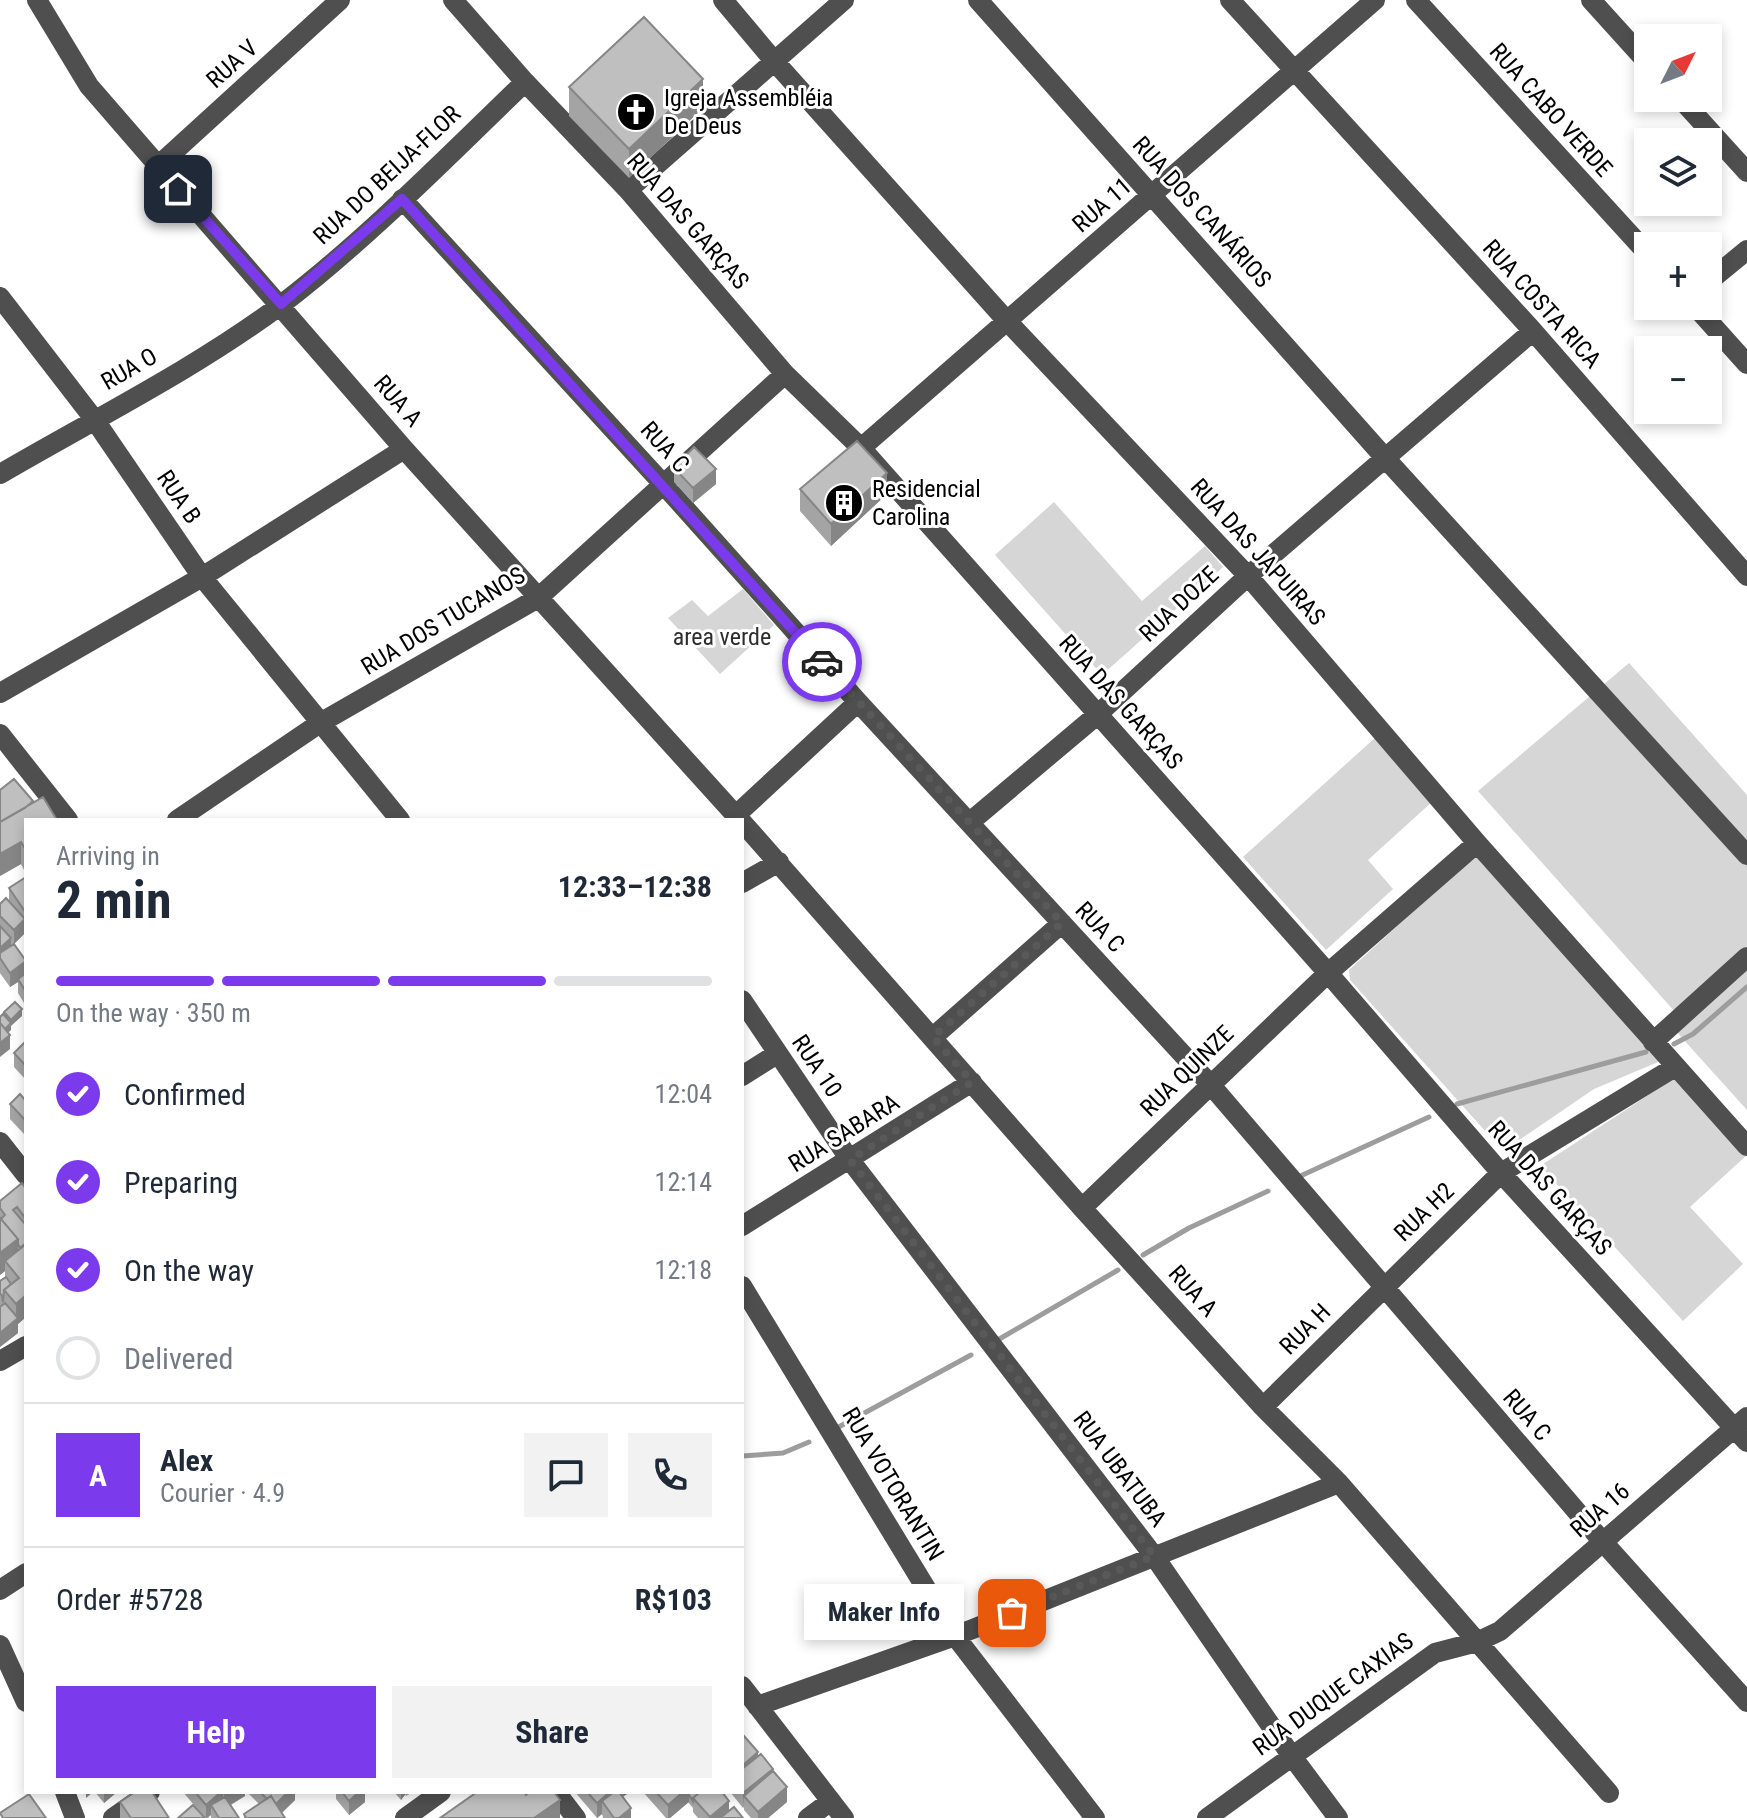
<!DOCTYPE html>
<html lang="en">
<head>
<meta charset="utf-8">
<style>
  :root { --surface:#fff; --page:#f2f2f3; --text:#1f2937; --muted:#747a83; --line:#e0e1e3; --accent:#7c3aed }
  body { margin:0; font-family:"Roboto Condensed",sans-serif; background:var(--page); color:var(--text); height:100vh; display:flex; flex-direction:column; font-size:30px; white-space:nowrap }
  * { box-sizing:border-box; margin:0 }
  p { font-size:26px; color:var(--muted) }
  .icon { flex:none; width:44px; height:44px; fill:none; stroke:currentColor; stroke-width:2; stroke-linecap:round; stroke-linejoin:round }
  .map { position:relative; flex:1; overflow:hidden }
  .sheet { position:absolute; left:24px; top:818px; width:720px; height:976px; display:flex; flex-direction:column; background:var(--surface); border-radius:0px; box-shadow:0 4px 12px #0003 }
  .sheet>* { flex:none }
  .needle { width:52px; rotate:48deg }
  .fabs { position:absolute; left:1634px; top:24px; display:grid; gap:16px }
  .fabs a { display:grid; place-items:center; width:88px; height:88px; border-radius:0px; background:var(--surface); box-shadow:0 4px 12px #0003; font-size:40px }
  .pin { position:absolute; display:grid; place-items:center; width:68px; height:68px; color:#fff; margin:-34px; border-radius:16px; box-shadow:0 4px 12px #0006 }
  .courier { position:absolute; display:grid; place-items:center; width:80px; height:80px; margin:-40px; border:6px solid #7c3aed; border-radius:50%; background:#fff; color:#222; box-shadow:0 2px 10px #0007 }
  .bubble { position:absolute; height:56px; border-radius:0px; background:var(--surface); box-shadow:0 4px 12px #0003; font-size:26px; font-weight:700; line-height:56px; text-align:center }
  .headline em { font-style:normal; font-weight:700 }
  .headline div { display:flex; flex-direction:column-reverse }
  .headline { display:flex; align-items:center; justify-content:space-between; height:136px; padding:0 32px }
  h1 { font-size:52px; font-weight:700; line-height:60px }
  .bar { display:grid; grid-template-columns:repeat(4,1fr); gap:12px 8px; align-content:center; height:96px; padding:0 32px }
  .bar i { height:10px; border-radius:6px; background:var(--line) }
  .bar .selected { background:var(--accent) }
  .bar p { grid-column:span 4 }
  .line { display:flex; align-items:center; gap:20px; padding:0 32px; border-top:2px solid var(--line) }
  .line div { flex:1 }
  .round { display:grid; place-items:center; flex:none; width:84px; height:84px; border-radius:0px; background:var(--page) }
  ol { padding:0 32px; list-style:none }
  li { display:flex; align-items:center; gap:24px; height:88px }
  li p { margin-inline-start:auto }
  li .icon { padding:8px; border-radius:50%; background:var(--accent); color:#fff; stroke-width:4 }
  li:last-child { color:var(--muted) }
  li i { width:44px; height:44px; border:4px solid var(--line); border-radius:50% }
  .cta { display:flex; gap:16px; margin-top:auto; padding:16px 32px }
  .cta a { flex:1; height:92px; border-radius:0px; background:var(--accent); color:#fff; font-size:32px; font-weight:700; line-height:92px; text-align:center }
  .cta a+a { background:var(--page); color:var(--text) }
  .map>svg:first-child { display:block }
  .green { fill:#d6d6d6 }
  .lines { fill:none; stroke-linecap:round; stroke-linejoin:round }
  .stream { stroke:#9d9d9d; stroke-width:5 }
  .minor { stroke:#4f4f4f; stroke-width:20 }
  .wall { fill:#a4a4a4 }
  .shaded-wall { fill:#868686 }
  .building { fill:#bfbfbf; stroke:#868686; stroke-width:2 }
  .done { stroke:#595959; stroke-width:8; stroke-dasharray:0 14.4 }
  .route { stroke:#7c3aed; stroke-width:10 }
  .labels { text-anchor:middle; stroke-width:6; stroke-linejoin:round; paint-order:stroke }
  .street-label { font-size:24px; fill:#000; stroke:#fff }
  .poi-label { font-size:24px; fill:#000; stroke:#fff; text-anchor:start }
  .park-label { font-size:24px; fill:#2d2d2d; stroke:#fff }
</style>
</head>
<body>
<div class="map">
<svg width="1747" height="1818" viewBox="0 0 1747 1818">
  <rect width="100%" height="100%" fill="#fff"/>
  <path class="green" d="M1054 502 1142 601 1205 546 1223 567 1102 675 995 555Z
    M743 589 774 625 720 674 668 618 692 600 708 616Z
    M1629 663 1747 795V946L1676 1013 1478 791Z
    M1376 737 1433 801 1368 860 1393 889 1326 950 1243 857Z
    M1480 855 1663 1060 1594 1089 1503 1151 1350 980 1349 970 1473 857Z
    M1747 964V1110L1674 1029Z
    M1676 1077 1747 1155 1690 1207 1743 1264 1683 1321 1540 1166Z"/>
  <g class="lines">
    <path class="stream" d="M1674 1044 1693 1034 1747 987
      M1457 1104 1646 1052
      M1296 1178 1429 1117
      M1143 1255 1189 1228 1268 1191
      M996 1341 1118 1270
      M835 1429 971 1355
      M742 1456 783 1453 809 1442"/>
    <path class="minor" d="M37 0 89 86 404 449 740 820
      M453 0 525 82 628 190 785 374 861 448 1328 973 1501 1173 1747 1442
      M723 0 775 62 1007 321 1248 576 1477 843 1747 1146
      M978 0 1386 459 1747 855
      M1230 0 1533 331 1747 576
      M1416 0 1648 254
      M1591 0 1648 63
      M1680 98 1747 172
      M158 166 340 0
      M628 190 844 0
      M402 199 664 485 858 702 1210 1084 1603 1542 1747 1702
      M1708 282 1747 250
      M0 297 94 419 202 577 400 820
      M1695 306 1747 364
      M861 448 1375 0
      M0 474C94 419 195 369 282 304 367 239 448 156 525 82
      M0 693 202 577 404 449
      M0 734 68 820
      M736 815 858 702
      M177 820 320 723 538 598 785 374
      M742 822 1082 1208 1263 1407 1339 1483 1609 1793
      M970 822 1097 715 1248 576 1533 331
      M742 883 779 862
      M742 1000 850 1160 1154 1556 1291 1755 1338 1818
      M933 1037 1062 923
      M1653 1042 1747 957
      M742 1076 777 1054
      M0 1142 26 1175
      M1082 1208 1328 973 1477 843
      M742 1226 972 1082
      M742 1286 955 1636 1095 1818
      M0 1361 26 1346
      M1263 1407 1501 1173 1675 1067
      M0 1590 26 1573
      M0 1645 26 1702
      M742 1686 844 1818
      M757 1706 955 1636 1339 1483
      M65 1792 75 1818
      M556 1792 576 1818
      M113 1818 150 1792
      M405 1818 441 1792
      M808 1818 831 1801
      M1207 1818 1435 1653 1477 1642 1500 1631 1747 1417"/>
  </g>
  <path class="wall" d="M569 87 703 108 629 178 569 116Z
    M674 468 716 484 693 503 674 482Z
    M800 489 887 494 831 546 800 511Z
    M33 801 25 872 21 864 0 876Z
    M26 877V934L25 933 14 944 26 961V1022L24 1018V1003L18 993V982L10 987 0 973V904L9 901V888Z
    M26 1041V1080L14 1067V1053Z
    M26 1101V1144L24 1142V1134L10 1119V1104Z
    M26 1189V1317L18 1324V1333L0 1347V1281L5 1277V1271L0 1275V1201Z
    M758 1756 773 1771 787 1802 768 1818H751L744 1810V1807L743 1808 731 1793 742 1792Z
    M95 1792H117L104 1803Z
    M183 1792H245V1796L231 1805 239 1818H211V1815L208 1818H205Z
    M249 1792H295V1800L282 1813 285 1818H244V1814L259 1804 249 1794Z
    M336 1792H365V1802L349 1815 336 1799Z
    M394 1792H413L406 1796 405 1794 401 1800Z
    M575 1792H630L623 1797 631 1818H603L602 1814 597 1818Z
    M643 1792H722L729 1810 743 1818H698L693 1812V1808L688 1802 670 1818H666Z
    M120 1802 169 1818H119H120Z"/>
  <path class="shaded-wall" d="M703 79V108L629 178V149Z
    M716 469V484L693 503V488Z
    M887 473V494L831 546V524Z
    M21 842V864L0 876V854Z
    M25 919V933L14 944V930Z
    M11 938V953L0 958V948Z
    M26 961V976L18 979V982L10 987V973Z
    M22 1009V1016L11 1026V1030L3 1038V1031L11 1024V1020Z
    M10 1035V1049L0 1057V1043Z
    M18 1239V1260L5 1261V1271L0 1275V1253Z
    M26 1295V1317L18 1324V1333L0 1347V1333L16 1320V1304Z
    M758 1752V1767L742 1780V1766Z
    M773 1769V1783L744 1796 743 1808V1793Z
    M787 1787V1802L768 1818H758V1812Z
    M86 1792H93L86 1798Z
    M104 1792H117L104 1803Z
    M221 1792H223V1805H211V1815L206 1818V1805Z
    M227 1792H245V1796L224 1808V1794Z
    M288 1792H295V1800L276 1818 274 1806Z
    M359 1792H365V1802L349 1815V1801Z
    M401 1792H405V1795L401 1800Z
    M610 1792H630L617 1800 602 1801V1814L597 1818V1803Z
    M683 1792H689V1802L670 1818H668V1805Z
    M560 1800V1818H534Z
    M729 1801V1816L727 1818H710Z
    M631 1808V1818H619Z"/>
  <path class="building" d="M644 17 703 79 629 149 569 87Z
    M857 441 887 473 831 524 800 489Z
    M694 447 716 469 693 488 674 468Z
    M14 779 33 801 25 808 0 822V790Z
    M43 797 57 820H26V850L21 842 0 854V822Z
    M26 877V913L9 888Z
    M6 898 25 919 14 930 0 916V904Z
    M0 926 11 938 0 948Z
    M14 944 26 961 10 973 0 958V953Z
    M26 973V992L18 979Z
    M15 1002 22 1009 11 1020 4 1012Z
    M3 1014 11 1023 5 1029 0 1023V1017Z
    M0 1023 10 1035 0 1043Z
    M26 1041V1066L14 1053Z
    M20 1094 26 1101V1121L10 1104Z
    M22 1183 26 1189V1219L17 1207 13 1210 26 1225V1243L20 1248 18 1244V1239L1 1219 5 1215 0 1208V1201Z
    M0 1218 18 1239 0 1253Z
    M26 1244V1295L16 1304 4 1290 19 1278 5 1261Z
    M6 1277 11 1284 4 1290 3 1302 2 1296 0 1293V1281Z
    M5 1303 18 1318 0 1333V1307Z
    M744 1736 758 1752 742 1766V1738Z
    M761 1754 773 1769 743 1793 742 1792V1769Z
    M773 1771 787 1787 758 1812 744 1796Z
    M135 1792H152L169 1818H131L120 1802Z
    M195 1792H221L206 1805Z
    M260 1792H288L276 1804 271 1796 267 1799Z
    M342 1792H359L349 1801Z
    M477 1792H524L526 1795 529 1792H554L560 1800 534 1818H440Z
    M587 1792H610L597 1803Z
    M614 1792H619L631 1808 619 1818H614L602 1801Z
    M656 1792H683L668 1805Z
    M689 1792H700L693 1798V1801L689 1795Z
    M700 1792H722L729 1801 710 1817 693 1798Z
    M29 1794 46 1818H3L0 1813Z
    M271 1796 285 1818H246L244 1814Z
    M225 1797 239 1818H219L211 1805Z
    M193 1805 205 1818H178Z
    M734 1807 743 1818H720Z"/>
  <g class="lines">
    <path class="done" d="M822 662 1062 923 933 1037 972 1082 850 1160 1154 1556 1012 1613"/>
    <path class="route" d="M178 189 281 304 402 199 822 662"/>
  </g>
  <defs>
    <symbol id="church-disc" viewBox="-11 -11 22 22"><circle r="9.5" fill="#000" stroke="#fff"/><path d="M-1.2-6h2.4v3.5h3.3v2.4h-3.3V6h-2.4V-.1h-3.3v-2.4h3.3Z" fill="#fff"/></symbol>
    <symbol id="building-disc" viewBox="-11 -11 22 22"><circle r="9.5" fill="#000" stroke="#fff"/><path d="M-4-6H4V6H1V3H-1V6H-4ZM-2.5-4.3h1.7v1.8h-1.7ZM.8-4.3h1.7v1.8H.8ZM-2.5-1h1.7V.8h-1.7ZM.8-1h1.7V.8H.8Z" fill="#fff"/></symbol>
  </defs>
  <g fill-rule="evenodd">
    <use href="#church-disc" x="614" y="90" width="44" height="44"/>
    <use href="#building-disc" x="822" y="481" width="44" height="44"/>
  </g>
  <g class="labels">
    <g class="street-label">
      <text transform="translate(232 64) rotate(-42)" y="8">RUA V</text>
      <text transform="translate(1551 110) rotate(48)" y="8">RUA CABO VERDE</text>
      <text transform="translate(387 175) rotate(-43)" y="8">RUA DO BEIJA-FLOR</text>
      <text transform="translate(1102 205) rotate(-41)" y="8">RUA 11</text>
      <text transform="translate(1202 212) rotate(48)" y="8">RUA DOS CANÁRIOS</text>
      <text transform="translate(688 221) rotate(49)" y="8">RUA DAS GARÇAS</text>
      <text transform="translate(1542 304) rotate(48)" y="8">RUA COSTA RICA</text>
      <text transform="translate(129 369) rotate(-30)" y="8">RUA O</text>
      <text transform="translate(398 401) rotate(49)" y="8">RUA A</text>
      <text transform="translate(665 447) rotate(48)" y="8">RUA C</text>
      <text transform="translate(179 497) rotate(56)" y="8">RUA B</text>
      <text transform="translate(1258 552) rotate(48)" y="8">RUA DAS JAPUIRAS</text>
      <text transform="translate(1179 604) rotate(-43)" y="8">RUA DOZE</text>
      <text transform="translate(443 621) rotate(-31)" y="8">RUA DOS TUCANOS</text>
      <text transform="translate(1121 702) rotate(48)" y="8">RUA DAS GARÇAS</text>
      <text transform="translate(1100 927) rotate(47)" y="8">RUA C</text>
      <text transform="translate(817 1066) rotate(56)" y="8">RUA 10</text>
      <text transform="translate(1187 1071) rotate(-44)" y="8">RUA QUINZE</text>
      <text transform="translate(844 1133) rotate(-32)" y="8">RUA SABARA</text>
      <text transform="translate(1550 1188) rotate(48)" y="8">RUA DAS GARÇAS</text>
      <text transform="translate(1424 1212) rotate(-44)" y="8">RUA H2</text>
      <text transform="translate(1193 1291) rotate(48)" y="8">RUA A</text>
      <text transform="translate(1305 1329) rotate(-45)" y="8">RUA H</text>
      <text transform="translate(1527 1415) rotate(49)" y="8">RUA C</text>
      <text transform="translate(1120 1469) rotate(53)" y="8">RUA UBATUBA</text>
      <text transform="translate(893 1484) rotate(59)" y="8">RUA VOTORANTIN</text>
      <text transform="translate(1600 1510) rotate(-41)" y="8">RUA 16</text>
      <text transform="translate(1333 1694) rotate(-36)" y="8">RUA DUQUE CAXIAS</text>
    </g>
    <g class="poi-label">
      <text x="664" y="106">Igreja Assembléia<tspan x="664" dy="28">De Deus</tspan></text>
      <text x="872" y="497">Residencial<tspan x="872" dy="28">Carolina</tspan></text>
    </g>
    <g class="park-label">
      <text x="722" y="645">area verde</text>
    </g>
  </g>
</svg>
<div class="fabs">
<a><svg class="needle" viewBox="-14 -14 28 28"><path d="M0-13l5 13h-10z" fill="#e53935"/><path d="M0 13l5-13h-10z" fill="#747a83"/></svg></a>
<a><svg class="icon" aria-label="layers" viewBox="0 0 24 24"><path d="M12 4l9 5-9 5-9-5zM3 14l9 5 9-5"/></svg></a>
<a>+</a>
<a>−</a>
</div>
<div class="pin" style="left:1012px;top:1613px;background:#ea580c"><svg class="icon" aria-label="bag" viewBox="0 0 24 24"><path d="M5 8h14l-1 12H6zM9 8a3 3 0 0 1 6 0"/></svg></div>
<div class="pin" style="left:178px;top:189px;background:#1f2937"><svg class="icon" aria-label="home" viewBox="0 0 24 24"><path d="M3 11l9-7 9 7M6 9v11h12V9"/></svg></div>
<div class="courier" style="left:822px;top:662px"><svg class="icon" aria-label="car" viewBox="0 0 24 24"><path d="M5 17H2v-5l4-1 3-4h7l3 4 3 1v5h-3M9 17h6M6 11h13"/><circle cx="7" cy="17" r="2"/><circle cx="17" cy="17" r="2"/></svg></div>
<div class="bubble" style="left:804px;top:1584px;width:160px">Maker Info</div>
<section class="sheet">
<div class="headline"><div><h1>2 min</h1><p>Arriving in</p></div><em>12:33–12:38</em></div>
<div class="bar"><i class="selected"></i><i class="selected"></i><i class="selected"></i><i></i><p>On the way · 350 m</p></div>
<ol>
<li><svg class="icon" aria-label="check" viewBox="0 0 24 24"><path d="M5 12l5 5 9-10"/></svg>Confirmed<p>12:04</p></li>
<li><svg class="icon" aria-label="check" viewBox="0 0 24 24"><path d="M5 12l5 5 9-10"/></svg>Preparing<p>12:14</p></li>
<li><svg class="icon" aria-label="check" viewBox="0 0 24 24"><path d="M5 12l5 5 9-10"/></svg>On the way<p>12:18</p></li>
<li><i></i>Delivered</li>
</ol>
<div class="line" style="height:144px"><b class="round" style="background:var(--accent);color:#fff">A</b><div><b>Alex</b><p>Courier · 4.9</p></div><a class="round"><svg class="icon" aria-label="chat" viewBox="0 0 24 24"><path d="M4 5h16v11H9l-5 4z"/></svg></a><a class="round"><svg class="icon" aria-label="phone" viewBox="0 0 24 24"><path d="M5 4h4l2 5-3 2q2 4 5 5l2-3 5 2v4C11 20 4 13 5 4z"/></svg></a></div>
<div class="line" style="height:104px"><div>Order #5728</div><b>R$103</b></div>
<div class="cta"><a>Help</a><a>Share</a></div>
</section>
</div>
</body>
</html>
